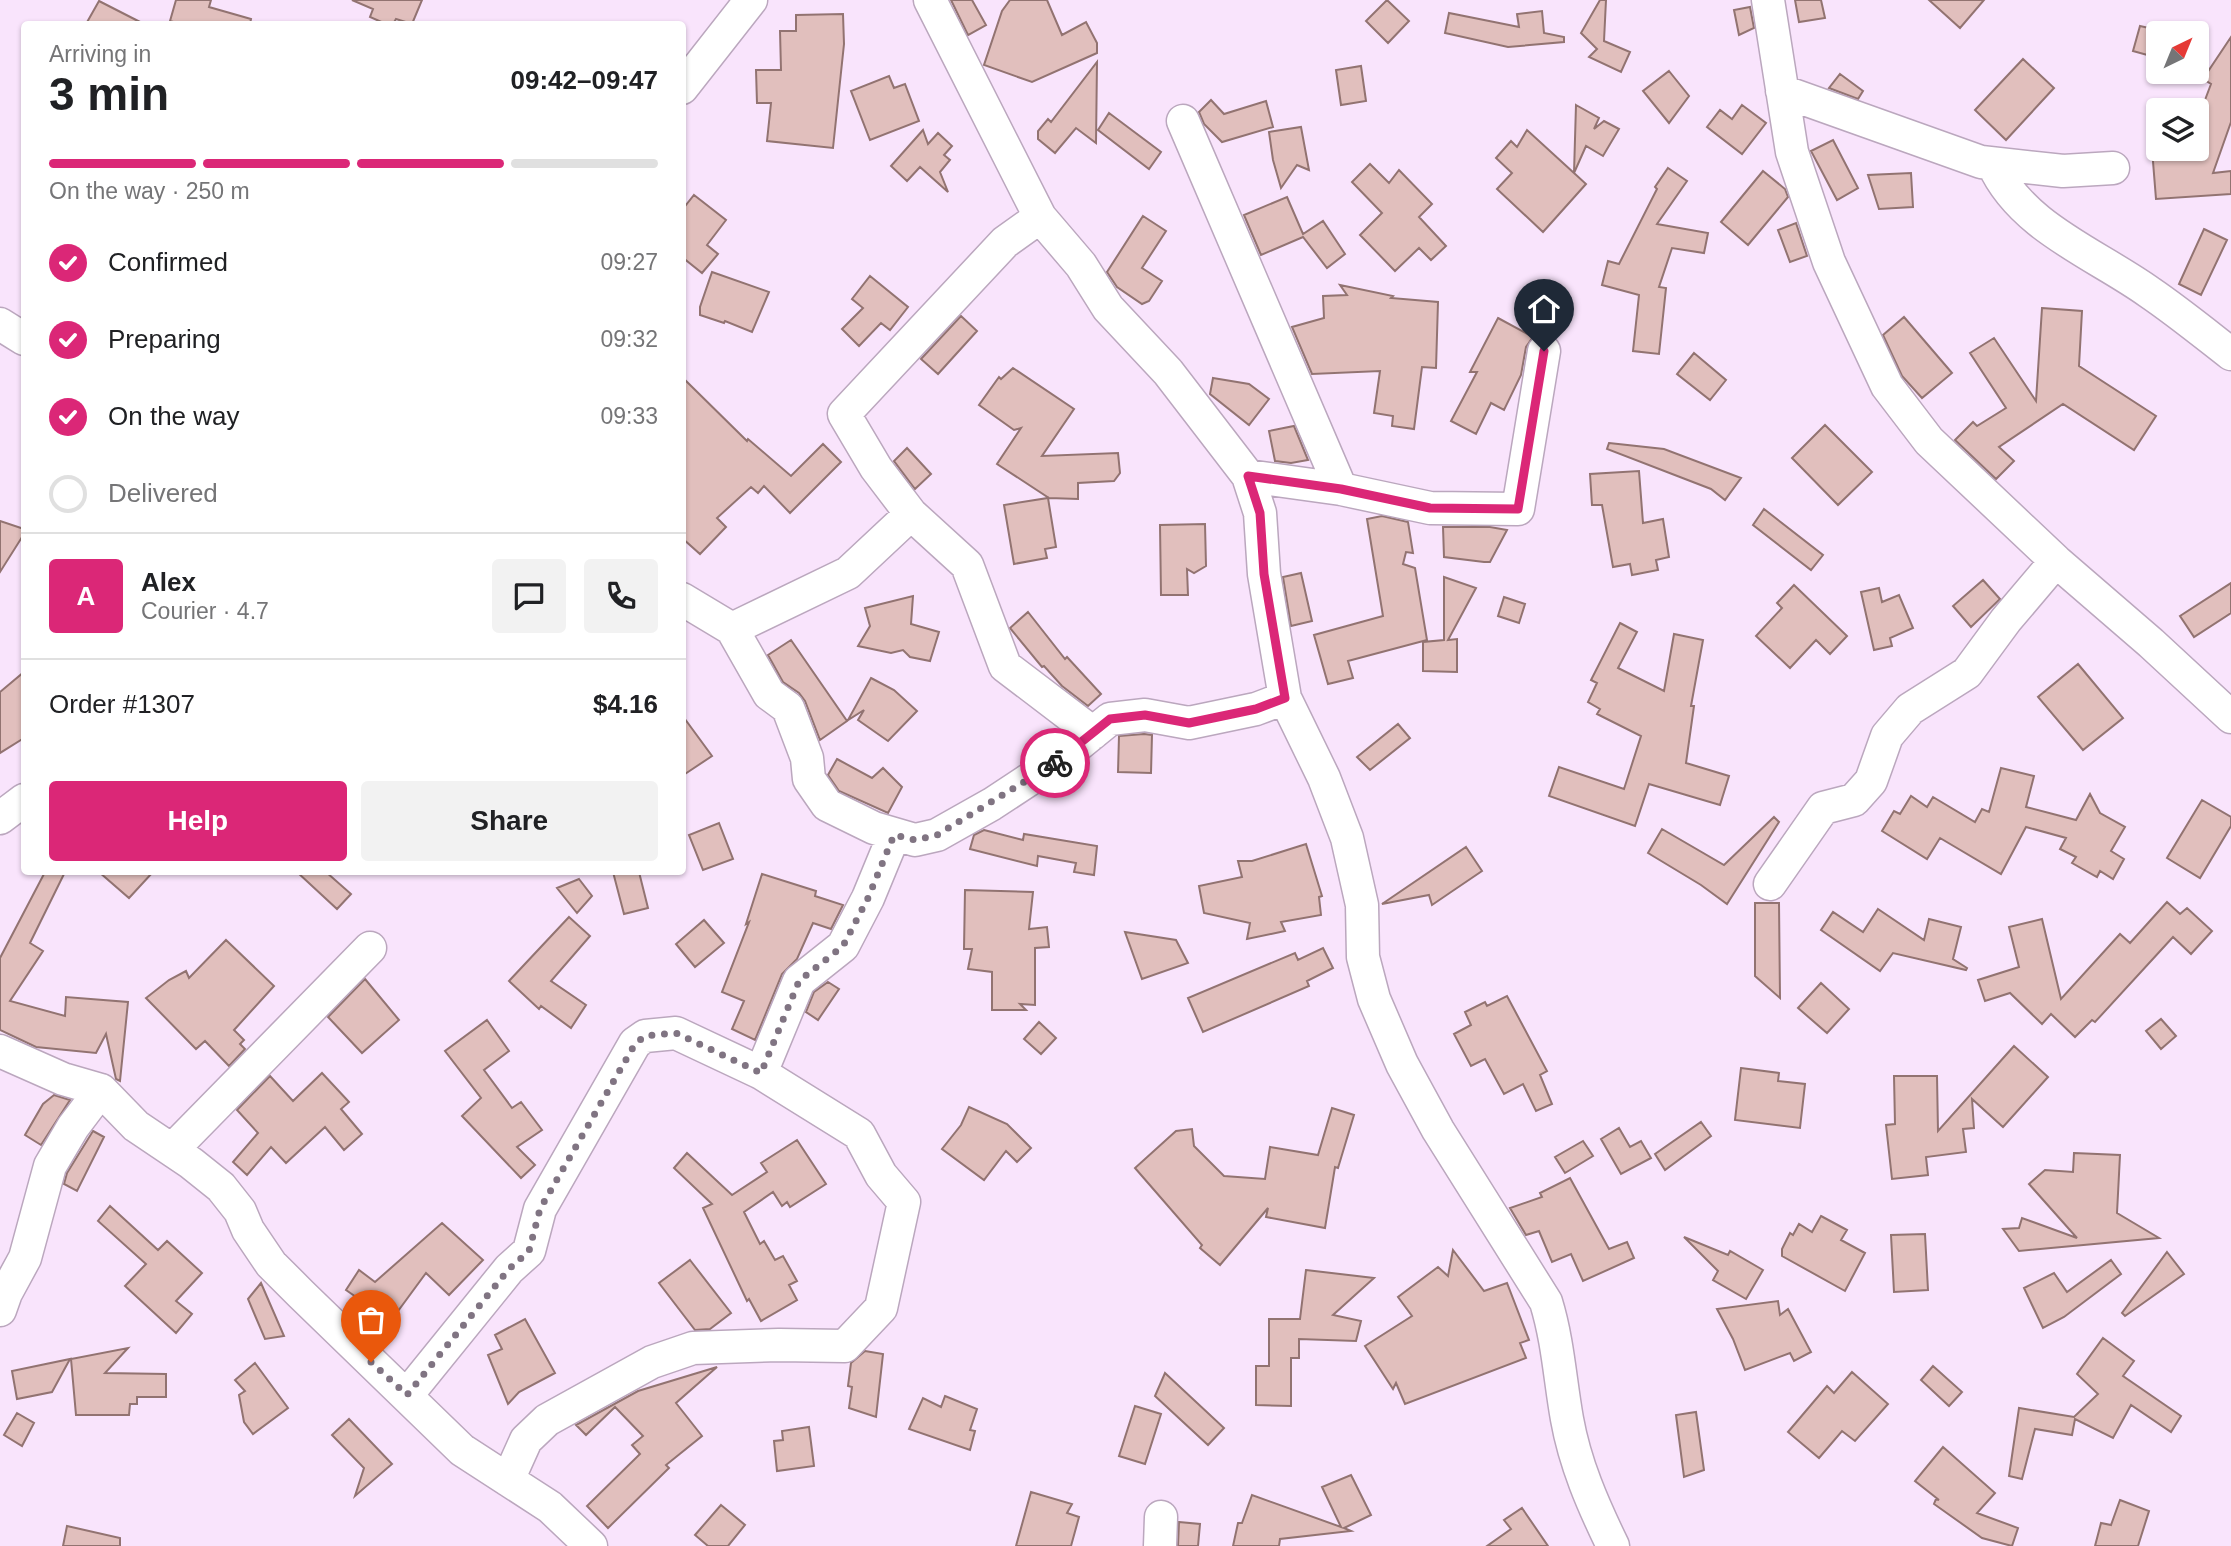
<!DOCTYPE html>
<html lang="en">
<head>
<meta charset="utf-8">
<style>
  :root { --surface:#fff; --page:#f2f2f2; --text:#202124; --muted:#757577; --line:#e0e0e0; --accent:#db2777 }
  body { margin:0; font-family:Arial,sans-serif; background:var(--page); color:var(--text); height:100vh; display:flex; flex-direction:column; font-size:26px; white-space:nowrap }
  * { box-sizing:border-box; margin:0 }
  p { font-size:23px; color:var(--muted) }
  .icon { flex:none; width:38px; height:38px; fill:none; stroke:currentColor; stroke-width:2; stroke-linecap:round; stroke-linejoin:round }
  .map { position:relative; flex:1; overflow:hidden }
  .sheet { position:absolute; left:21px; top:21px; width:665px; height:854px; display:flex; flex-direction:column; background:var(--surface); border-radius:7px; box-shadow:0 2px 5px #0004 }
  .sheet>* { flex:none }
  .needle { width:46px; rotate:43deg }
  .tools { position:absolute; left:2146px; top:21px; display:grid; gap:14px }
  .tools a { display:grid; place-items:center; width:63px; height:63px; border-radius:7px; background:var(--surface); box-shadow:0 2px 5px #0004; font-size:35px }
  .pin { position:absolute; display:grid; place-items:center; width:60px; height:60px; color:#fff; margin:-72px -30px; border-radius:50% 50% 50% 0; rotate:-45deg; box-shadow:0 0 7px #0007 }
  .pin .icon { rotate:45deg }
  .courier { position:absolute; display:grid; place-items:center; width:70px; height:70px; margin:-35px; border:5px solid #db2777; border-radius:50%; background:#fff; color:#222; box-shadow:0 2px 9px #0007 }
  .head em { font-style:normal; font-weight:700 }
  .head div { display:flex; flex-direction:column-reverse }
  .head { display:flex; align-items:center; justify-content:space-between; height:119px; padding:0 28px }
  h1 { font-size:46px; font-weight:700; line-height:52px }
  .bar { display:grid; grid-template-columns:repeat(4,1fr); gap:10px 7px; align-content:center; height:84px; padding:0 28px }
  .bar i { height:9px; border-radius:5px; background:var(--line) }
  .bar .selected { background:var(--accent) }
  .bar p { grid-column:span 4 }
  .line { display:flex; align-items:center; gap:18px; padding:0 28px; border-top:2px solid var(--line) }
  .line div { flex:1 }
  .round { display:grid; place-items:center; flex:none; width:74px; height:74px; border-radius:7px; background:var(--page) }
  ol { padding:0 28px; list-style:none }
  li { display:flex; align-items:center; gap:21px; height:77px }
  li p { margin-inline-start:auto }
  li .icon { padding:7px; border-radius:50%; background:var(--accent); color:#fff; stroke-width:4 }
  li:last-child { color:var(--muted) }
  li i { width:38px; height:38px; border:4px solid var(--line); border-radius:50% }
  .cta { display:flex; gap:14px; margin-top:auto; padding:14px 28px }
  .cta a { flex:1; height:80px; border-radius:7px; background:var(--accent); color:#fff; font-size:28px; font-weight:700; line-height:80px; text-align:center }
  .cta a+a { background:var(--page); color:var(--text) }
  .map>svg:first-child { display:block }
  .building { fill:#e1bfbd; stroke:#927371; stroke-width:2 }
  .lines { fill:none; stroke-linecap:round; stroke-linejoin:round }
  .minor-casing { stroke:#bba7be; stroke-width:35 }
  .minor { stroke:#fff; stroke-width:32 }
  .done { stroke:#807482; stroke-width:7; stroke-dasharray:0 12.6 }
  .route { stroke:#db2777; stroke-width:9 }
</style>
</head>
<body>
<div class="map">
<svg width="2231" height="1546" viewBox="0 0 2231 1546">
  <rect width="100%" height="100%" fill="#f9e4fc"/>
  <path class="building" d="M176 0H211L209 7 251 19 250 24H180L170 21Z
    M352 0H422L412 24 396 19 393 24H386L370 17 373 9Z
    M951 0H972L986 25 968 35Z
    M1010 0H1047L1062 35 1086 22 1097 43V53L1032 82 984 65 1002 11Z
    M1387 0 1409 21 1388 43 1366 21Z
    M1600 0H1606L1604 41 1630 52 1621 72 1589 57 1597 49 1581 33Z
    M1795 0H1821L1825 18 1799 22Z
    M1929 0H1984L1960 28Z
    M99 1 144 24H86Z
    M1750 7 1754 28 1739 35 1734 10Z
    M1542 11 1544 33 1564 37V42L1508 47 1445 33 1449 13 1519 27 1517 14Z
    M843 14 844 44 833 148 767 141 771 103H757L756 70H781L780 31H796V15Z
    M2140 26 2158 30V58L2133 51Z
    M2231 37V122L2213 173 2231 171V194L2156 199 2152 149H2196V124L2211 84 2203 79Z
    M2023 59 2054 88 2006 140 1975 110Z
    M1097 62 1096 143 1076 128 1055 153 1038 139V131L1048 119 1051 122Z
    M1361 66 1366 101 1341 105 1336 70Z
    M1669 71 1689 96 1669 123 1643 91Z
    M1840 74 1863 91 1858 99 1829 88Z
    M889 76 894 88 905 84 919 121 870 140 851 91Z
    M1211 100 1224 114 1266 101 1273 127 1222 142 1204 124 1199 112Z
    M1576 105 1599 118 1594 129 1604 121 1619 129 1603 156 1586 146 1574 173 1586 184 1543 232 1497 189 1512 173 1496 158 1511 141 1517 147 1527 130 1574 173Z
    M1742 105 1766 123 1742 154 1707 127 1720 110 1732 119Z
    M1109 113 1161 152 1149 169 1098 130Z
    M1301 127 1309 170 1297 165 1281 188 1273 160 1269 132Z
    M923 130 928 144 938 133 952 146 944 155 950 160 940 172 948 192 920 167 907 181 891 166Z
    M1833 140 1858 188 1837 200 1811 151Z
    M1370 164 1389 183 1399 170 1432 204 1419 217 1446 246 1431 260 1419 248 1395 271 1360 235 1382 213 1352 182Z
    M1668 168 1687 181 1657 224 1708 233 1704 253 1672 248 1659 287 1666 288 1659 354 1633 351 1639 295 1602 285 1608 261 1619 264 1657 189 1655 187Z
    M1763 171 1785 189 1788 197 1748 245 1721 222Z
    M1911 173 1913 207 1879 209 1868 175Z
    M694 195 726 220 707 245 718 254 702 273 682 257V210Z
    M1287 197 1303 234 1323 221 1345 254 1327 268 1303 237 1261 255 1244 215Z
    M1143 216 1166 231 1142 268 1162 281 1149 301 1142 304 1117 287 1107 272Z
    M1796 223 1807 256 1790 262 1778 230Z
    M2204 229 2227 240 2201 295 2179 284Z
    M712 272 769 292 752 332 725 321 724 323 700 315V307Z
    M870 276 908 307 890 330 881 323 859 346 842 329 863 308 852 299Z
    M1340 285 1393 296 1391 298 1438 302 1436 368 1422 367 1414 429 1392 426 1393 416 1374 413 1380 371 1312 374 1292 327 1324 318 1323 296 1347 295Z
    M2042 308 2082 311 2079 366 2156 416 2134 450 2063 404 1999 447 2014 461 1996 479 1955 440 1973 422 1977 426 2006 408 1970 353 1994 338 2036 401Z
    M961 316 977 331 938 374 921 359Z
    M1904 317 1952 373 1922 398 1902 376 1883 335Z
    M1498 318 1533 337 1526 347 1521 375 1504 410 1491 403 1476 434 1451 421 1477 372H1470Z
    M1694 353 1726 380 1710 400 1677 374Z
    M1013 368 1074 409 1042 456 1118 453 1120 473 1114 481 1078 483V499L1049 498 997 464 1021 428 1014 430 979 405 999 377 1001 379Z
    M682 377 747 441 748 439 791 476 823 444 841 462 790 513 764 486 758 493 751 487 717 518 726 527 700 554 682 538Z
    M1213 378 1249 384 1269 399 1249 425 1210 394Z
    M1825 425 1872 472 1838 505 1792 458Z
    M1294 426 1308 460 1291 463 1275 461 1269 431Z
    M1609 443 1664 449 1741 478 1725 500 1711 489 1607 449Z
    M907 448 931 474 915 489 894 461Z
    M1639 471 1643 523 1663 519 1669 557 1656 560 1658 570 1632 575 1630 564 1613 567 1602 505H1592L1590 474Z
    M1048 498 1056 547 1045 549 1047 558 1014 564 1004 505Z
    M1764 509 1823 555 1811 570 1753 525Z
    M1382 516 1408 522 1413 553 1406 552 1403 564 1415 568 1427 640 1348 661 1353 678 1328 684 1314 635 1383 616 1367 519Z
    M0 521 24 529V534L0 572Z
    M1205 524 1206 566 1194 573 1187 569 1188 595H1161L1160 525Z
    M1443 527H1490L1507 530 1490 562H1484L1444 557Z
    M1301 573 1312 621 1291 626 1283 577Z
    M1444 577 1476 588 1448 640 1457 639V672L1423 671V642L1444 640Z
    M1983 580 2000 599 1971 627 1953 606Z
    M2231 583V613L2194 637 2180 616Z
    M1794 585 1847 636 1830 654 1816 640 1790 668 1756 636 1782 608 1777 603Z
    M1879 588 1882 602 1899 595 1913 628 1890 638 1892 646 1874 650 1861 592Z
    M913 596 911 624 939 632 930 661 910 657 903 650 891 653 858 646 870 626 865 608Z
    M1504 597 1525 604 1519 623 1498 616Z
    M1028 612 1065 659 1067 657 1101 694 1088 706 1062 686 1044 666 1042 667 1010 628Z
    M1620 623 1637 632 1618 668 1664 691 1674 634 1703 640 1691 706H1694L1686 763 1729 776 1720 805 1649 784 1635 826 1549 796 1559 767 1624 789 1641 736 1597 714 1600 709 1588 702 1597 683 1591 680Z
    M791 640 847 721 820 740 805 701 799 693 783 682 768 655Z
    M2078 664 2123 718 2083 750 2038 697Z
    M24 672V738L0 753V692Z
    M871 678 894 690 917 711 888 741 858 720 864 710 848 720Z
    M682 715 712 756 682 776Z
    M1398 724 1410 738 1370 770 1357 757Z
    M1144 734 1152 735 1151 773 1118 772 1119 736Z
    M837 759 872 778 883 768 902 787 888 813 839 791 828 775Z
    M2001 768 2034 776 2026 807 2076 820 2090 794 2100 813 2125 827 2111 851 2124 859 2113 879 2100 871 2097 877 2072 863 2076 857 2060 849 2066 838 2026 827 2001 874 1940 838 1927 859 1882 831 1894 811 1900 814 1911 796 1927 807 1933 797 1975 822 1982 809 1989 812Z
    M2202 800 2231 817V826L2200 878 2167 858Z
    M1774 817 1779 822 1727 904 1701 885 1648 853 1662 829 1724 865Z
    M719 823 733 859 703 870 689 835Z
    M984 830 1023 840 1024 834 1097 846 1094 875 1074 872 1076 863 1038 856 1037 866 970 849 974 835Z
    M1306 844 1322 896 1319 897 1321 915 1281 922 1285 931 1247 939 1250 923 1204 913 1199 886 1242 877 1238 861H1252Z
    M1466 847 1482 871 1454 890 1432 905 1429 895 1382 904Z
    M45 872H65L30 943 43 951 10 1001 65 1016 66 997 128 1002 120 1081 116 1079 106 1034 96 1053 36 1047 0 1030V958Z
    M99 872H153L129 898Z
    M297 872H326L351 894 337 909Z
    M613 872H639L648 908 624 914Z
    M762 874 816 891 815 896 843 905 831 929 813 923 797 959 782 974 755 1040 732 1029 744 1001 722 992 749 922 746 924Z
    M579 879 592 896 577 913 557 888Z
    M965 890 1033 892 1029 929 1047 927 1049 947 1035 948V1005L1020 1004 1026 1010H992V972L968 969 972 949H964Z
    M2167 902 2180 914 2187 908 2212 931 2191 954 2173 937 2095 1022 2092 1020 2075 1037 2051 1014 2042 1024 2010 993 1985 1001 1978 980 2019 967 2009 927 2042 919 2061 999 2120 934 2130 943Z
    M1755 903H1779L1780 998 1755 976Z
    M1878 909 1924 940 1929 919 1961 927 1953 959 1967 968 1966 970 1893 953 1880 971 1821 930 1833 912 1863 932Z
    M569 917 590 936 551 981 586 1005 571 1028 541 1006 539 1009 509 981Z
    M704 920 724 943 695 967 676 944Z
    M1125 932 1176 940 1188 963 1142 979Z
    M226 940 274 986 234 1030 244 1040 240 1044 245 1049 229 1066 205 1041 196 1049 146 998 169 980 186 971 189 978Z
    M1323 948 1333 968 1307 981 1309 986 1203 1032 1188 998 1295 953 1298 960Z
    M365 979 399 1020 362 1053 328 1017Z
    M828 982 839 989 818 1020 806 1012 814 992Z
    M1821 983 1849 1009 1827 1033 1798 1008Z
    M1507 996 1547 1071 1540 1075 1552 1104 1536 1111 1523 1084 1504 1094 1485 1059 1471 1066 1454 1034 1471 1025 1465 1012 1485 1002 1487 1006Z
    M2161 1019 2176 1036 2161 1049 2146 1031Z
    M487 1020 509 1051 484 1070 512 1108 521 1102 542 1130 517 1147 535 1165 521 1178 462 1116 481 1098 445 1051Z
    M1039 1022 1056 1038 1041 1054 1024 1039Z
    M2014 1046 2048 1077 2003 1127 1972 1099 1974 1128 1963 1129 1966 1152 1926 1157 1928 1175 1892 1179 1886 1125 1895 1124 1894 1076H1937L1938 1131Z
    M1741 1068 1779 1073 1778 1081 1805 1084 1800 1128 1735 1120Z
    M322 1073 349 1102 341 1109 362 1134 344 1150 325 1127 286 1163 271 1147 247 1175 233 1162 258 1133 237 1110 270 1076 293 1101Z
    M54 1095 70 1100 41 1145 25 1135 43 1104Z
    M969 1107 1007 1124 1031 1148 1017 1162 1006 1151 984 1180 942 1149 961 1125Z
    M1332 1108 1354 1115 1338 1168 1335 1167 1325 1228 1266 1217 1268 1208 1220 1265 1200 1248 1202 1245 1135 1168 1176 1131 1192 1129 1194 1146 1224 1176 1265 1179 1270 1147 1318 1155Z
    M1701 1122 1711 1136 1665 1170 1655 1154Z
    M1619 1128 1630 1147 1641 1141 1651 1158 1621 1174 1601 1139Z
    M93 1131 104 1137 77 1191 64 1184 67 1173Z
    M797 1140 826 1184 790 1207 787 1202 782 1206 773 1192 744 1212 760 1244 764 1241 775 1260 783 1256 797 1281 789 1285 797 1300 761 1321 749 1299 747 1301 703 1208 712 1204 674 1168 687 1153 732 1195 767 1172 761 1163Z
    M1583 1141 1593 1156 1565 1173 1555 1157Z
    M2074 1153 2120 1155 2117 1213 2159 1238 2019 1251 2003 1229 2019 1228 2022 1218 2077 1238 2029 1184 2045 1170 2073 1172Z
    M1570 1178 1609 1249 1627 1242 1634 1258 1583 1281 1571 1254 1552 1262 1539 1231 1526 1235 1510 1208 1542 1197 1540 1193Z
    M110 1206 158 1250 167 1241 202 1273 176 1301 192 1314 176 1333 125 1286 146 1264 98 1221Z
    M1821 1216 1847 1230 1841 1240 1865 1253 1845 1291 1782 1256V1249L1790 1233 1793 1235 1799 1224 1812 1232Z
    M442 1223 483 1260 449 1295 426 1273 376 1341 353 1319 369 1306 346 1290 359 1270 375 1282Z
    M1925 1234 1928 1290 1894 1292 1891 1235Z
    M1684 1237 1728 1255 1730 1251 1763 1270 1746 1299 1713 1280 1718 1271Z
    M1453 1250 1484 1291 1507 1283 1529 1340 1520 1343 1526 1358 1405 1404 1396 1383 1393 1389 1365 1346 1412 1316 1398 1297 1438 1267 1448 1276Z
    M2167 1252 2184 1274 2125 1316 2122 1313Z
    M690 1260 731 1313 710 1329 695 1330 659 1283Z
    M2111 1260 2121 1274 2064 1317 2043 1328 2024 1288 2054 1273 2067 1292Z
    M1306 1270 1374 1278 1333 1315 1361 1321 1356 1341 1299 1339V1358H1291V1406L1256 1405V1366H1269V1319H1300Z
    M261 1283 284 1336 265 1339 248 1299Z
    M1778 1301 1780 1315 1788 1309 1811 1352 1794 1361 1790 1353 1745 1370 1733 1339 1717 1309Z
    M525 1319 555 1373 519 1392 508 1404 488 1355 502 1349 495 1335Z
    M2103 1338 2134 1361 2123 1376 2181 1416 2171 1432 2131 1405 2113 1438 2075 1419 2072 1435 2035 1429 2022 1479 2009 1476 2019 1408 2074 1417 2098 1394 2077 1374Z
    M128 1348 105 1373 166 1374V1397H137V1404H130L129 1415H76L71 1359Z
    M865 1351 883 1354 876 1417 849 1408 852 1387 848 1386 851 1363Z
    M70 1359 52 1392 17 1399 12 1371Z
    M255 1363 288 1408 253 1434 244 1422 239 1395 245 1391 235 1380Z
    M1933 1366 1962 1392 1949 1406 1921 1380Z
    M717 1367 676 1403 702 1436 666 1465 669 1468 608 1528 587 1506 640 1454 632 1445 643 1436 615 1407 586 1435 576 1425 638 1391Z
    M1852 1372 1888 1404 1855 1441 1842 1431 1819 1458 1788 1432 1827 1386 1834 1393Z
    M1165 1373 1224 1428 1208 1445 1155 1396Z
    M945 1396 977 1409 970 1430 975 1431 970 1450 909 1429 923 1398 941 1407Z
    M1135 1406 1161 1414 1145 1464 1119 1456Z
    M1696 1412 1704 1470 1684 1477 1676 1415Z
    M17 1413 34 1423 22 1446 4 1435Z
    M349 1419 392 1464 355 1496 364 1468 332 1435Z
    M809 1427 814 1466 777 1471 774 1441 783 1440 782 1431Z
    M1943 1447 1995 1493 1977 1513 2018 1528 2012 1546 1982 1538 1934 1504 1936 1499 1939 1500 1915 1481Z
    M1351 1475 1371 1515 1344 1528 1351 1531 1280 1539 1279 1546H1233L1238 1523H1242L1252 1495 1341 1527 1322 1487Z
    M1031 1492 1072 1504 1067 1513 1079 1517 1071 1546H1016Z
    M2120 1500 2149 1511 2138 1546H2095L2101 1523 2111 1525Z
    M721 1505 745 1525 728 1546H708L695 1535Z
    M1522 1508 1548 1546H1487L1511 1529 1504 1520Z
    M1179 1522 1200 1524 1198 1546H1178Z
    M67 1526 120 1538V1546H63Z"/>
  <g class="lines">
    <defs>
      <path id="minor" d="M930 0 1040 217 1081 265 1108 308 1168 372 1248 476 1260 513 1264 574 1285 698 1324 778 1347 838 1362 905 1363 957 1374 999 1402 1064 1438 1130 1546 1302C1558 1341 1560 1380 1567 1419 1575 1464 1593 1505 1613 1546
        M1768 0 1792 152 1829 262 1887 386 1929 441 2056 561 2151 643 2231 717
        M682 88 751 0
        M1782 91 1981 162 2063 171 2113 168
        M1183 121 1341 489
        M1993 164C2021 227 2096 254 2149 292 2177 311 2204 333 2231 354
        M0 324 24 339
        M1248 476 1341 489 1430 508 1518 509 1544 351
        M911 514 967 565 1005 666 1093 733
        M682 599 732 629 769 694 788 708 807 758 809 779 827 805 874 828 915 840 937 835 992 804 1062 758 1110 719 1145 715 1189 723 1256 709 1285 698
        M732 629 848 573 911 514 876 468 844 414 1005 242 1040 217
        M0 818 24 800
        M1770 884 1823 808 1854 800 1871 781 1887 736 1910 709 1967 673 2006 620 2056 561
        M0 1051 63 1079 101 1090 136 1126 191 1163 221 1187 240 1211 248 1230 271 1264 301 1294 462 1450 550 1507 591 1546
        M761 1073 799 981 843 946 868 898 894 835
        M172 1150 370 948
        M0 1310 6 1293 25 1258 50 1166 73 1127 101 1090
        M407 1395 509 1269 529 1251 540 1209 635 1043 645 1036 676 1033 761 1073 859 1134 881 1175 904 1202 881 1308 845 1346 779 1345 693 1348 652 1362 547 1420 526 1440 508 1480
        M1160 1546 1161 1517"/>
    </defs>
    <use href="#minor" class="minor-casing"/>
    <use href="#minor" class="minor"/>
  </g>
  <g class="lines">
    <path class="done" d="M371 1362 407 1395 509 1269 529 1251 540 1209 635 1044 645 1036 676 1033 761 1073 799 981 843 946 868 898 894 835 915 840 937 835 1055 763"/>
    <path class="route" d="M1055 763 1110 719 1145 715 1189 723 1256 709 1285 698 1264 574 1260 513 1248 476 1341 489 1430 508 1518 509 1544 351"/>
  </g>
</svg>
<div class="tools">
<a><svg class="needle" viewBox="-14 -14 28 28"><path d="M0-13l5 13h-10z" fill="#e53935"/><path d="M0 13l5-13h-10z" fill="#757577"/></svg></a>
<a><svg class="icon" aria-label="layers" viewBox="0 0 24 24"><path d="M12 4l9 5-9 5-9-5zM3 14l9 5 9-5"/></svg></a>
</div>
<div class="pin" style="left:371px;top:1362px;background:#ea580c"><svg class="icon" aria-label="bag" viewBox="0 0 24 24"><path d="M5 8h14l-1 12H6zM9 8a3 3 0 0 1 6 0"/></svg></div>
<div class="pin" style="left:1544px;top:351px;background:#1f2937"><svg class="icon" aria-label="home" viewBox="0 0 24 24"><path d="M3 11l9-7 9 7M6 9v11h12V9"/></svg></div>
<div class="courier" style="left:1055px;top:763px"><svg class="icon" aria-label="bike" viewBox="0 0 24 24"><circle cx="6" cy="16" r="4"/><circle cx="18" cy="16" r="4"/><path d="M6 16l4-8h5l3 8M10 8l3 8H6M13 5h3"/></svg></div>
<section class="sheet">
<div class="head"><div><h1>3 min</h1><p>Arriving in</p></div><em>09:42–09:47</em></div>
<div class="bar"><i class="selected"></i><i class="selected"></i><i class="selected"></i><i></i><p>On the way · 250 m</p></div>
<ol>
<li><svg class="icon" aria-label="check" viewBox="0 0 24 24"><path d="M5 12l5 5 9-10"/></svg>Confirmed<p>09:27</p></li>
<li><svg class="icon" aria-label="check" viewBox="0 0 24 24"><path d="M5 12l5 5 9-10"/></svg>Preparing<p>09:32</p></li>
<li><svg class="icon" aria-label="check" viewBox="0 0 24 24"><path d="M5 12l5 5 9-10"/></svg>On the way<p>09:33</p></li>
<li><i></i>Delivered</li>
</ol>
<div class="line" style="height:126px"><b class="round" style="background:var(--accent);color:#fff">A</b><div><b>Alex</b><p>Courier · 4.7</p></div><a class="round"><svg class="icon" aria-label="chat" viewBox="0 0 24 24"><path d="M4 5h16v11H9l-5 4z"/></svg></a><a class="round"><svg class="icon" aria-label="phone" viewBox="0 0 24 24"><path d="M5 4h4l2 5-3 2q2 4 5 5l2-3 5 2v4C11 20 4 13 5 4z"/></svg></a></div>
<div class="line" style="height:91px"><div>Order #1307</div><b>$4.16</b></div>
<div class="cta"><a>Help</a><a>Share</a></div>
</section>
</div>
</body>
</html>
